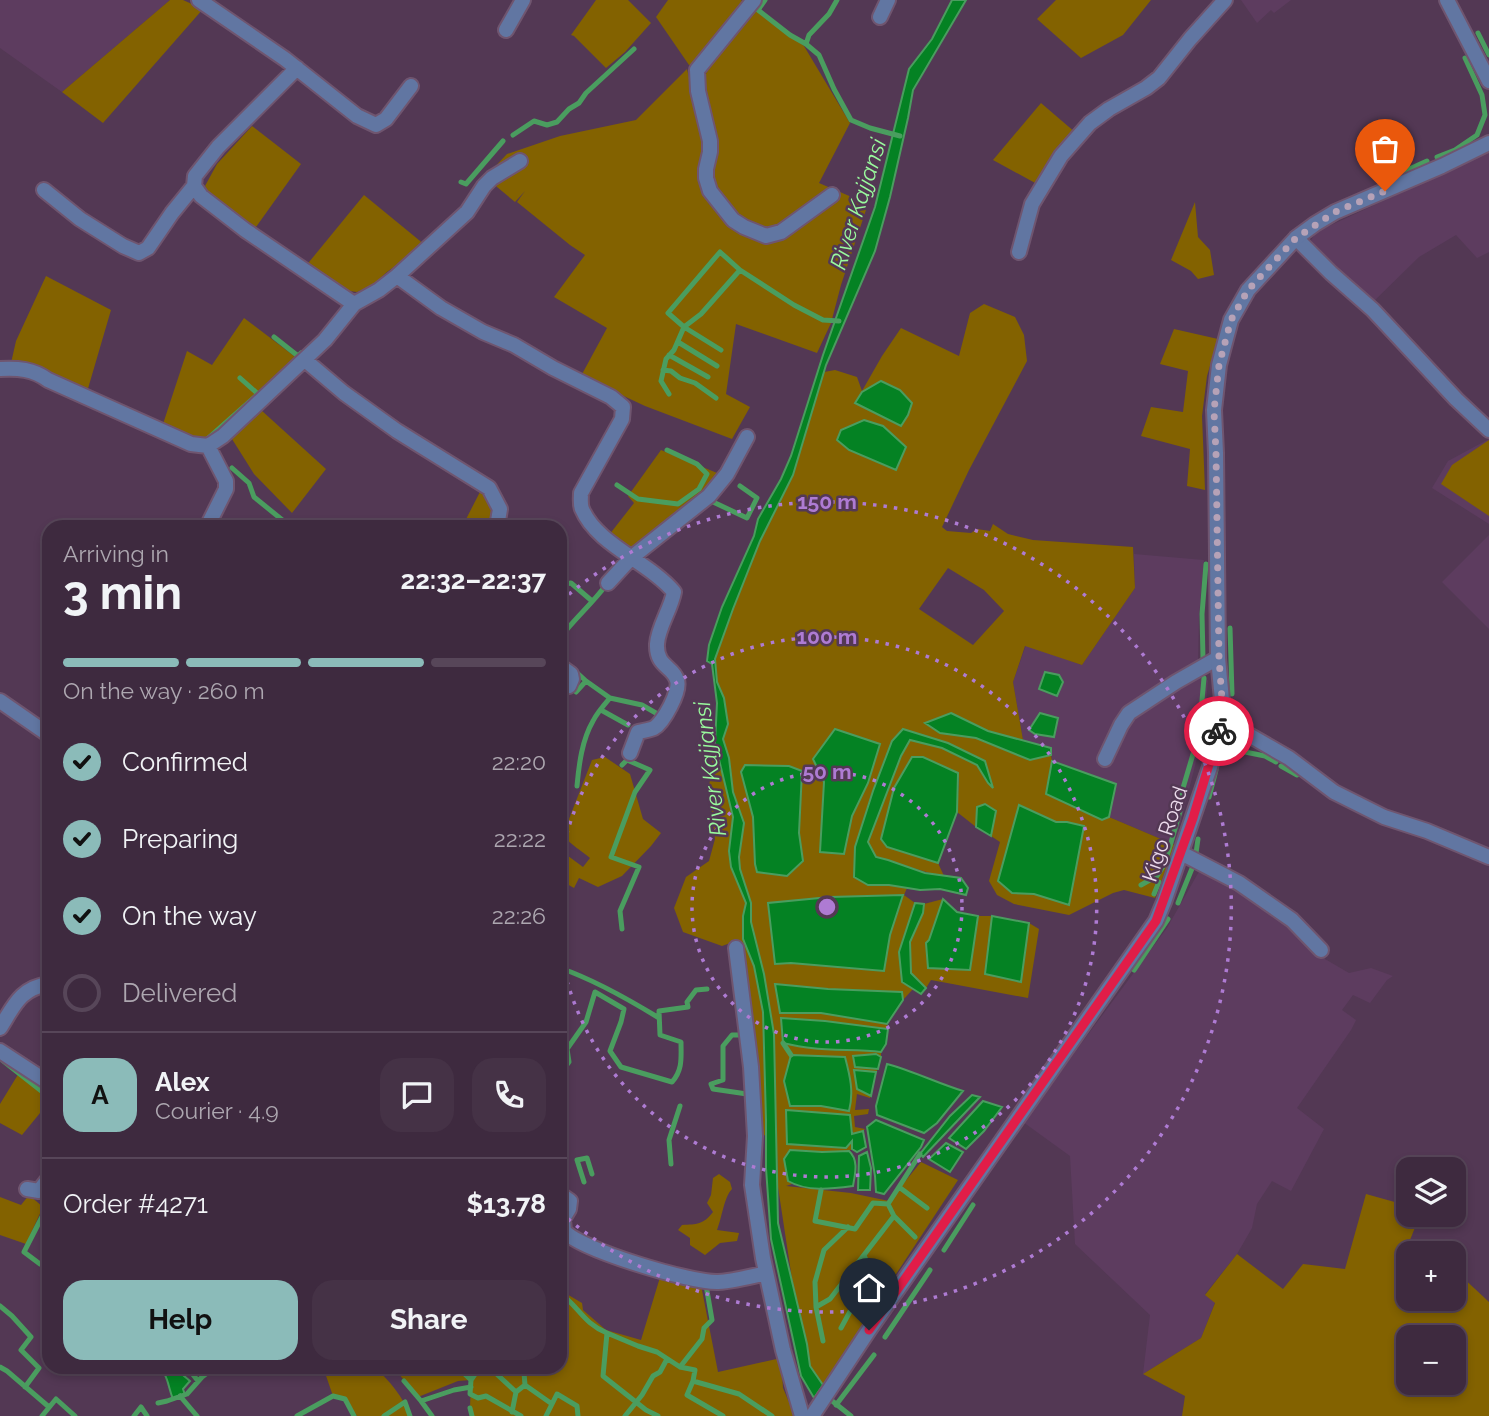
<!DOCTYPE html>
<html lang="en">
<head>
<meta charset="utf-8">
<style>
  :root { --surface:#3e2a3f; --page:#453246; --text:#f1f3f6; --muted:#ada7b0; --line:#574659; --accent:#8bbbb9 }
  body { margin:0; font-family:Raleway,sans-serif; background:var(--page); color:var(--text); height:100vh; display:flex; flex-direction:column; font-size:26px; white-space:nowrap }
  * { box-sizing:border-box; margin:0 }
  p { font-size:23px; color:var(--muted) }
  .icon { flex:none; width:38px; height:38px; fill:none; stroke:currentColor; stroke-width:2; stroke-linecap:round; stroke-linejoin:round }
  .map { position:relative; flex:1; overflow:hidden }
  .panel { position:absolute; left:42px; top:520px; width:525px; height:854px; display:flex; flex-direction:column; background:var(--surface); border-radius:21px; box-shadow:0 4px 10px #0003,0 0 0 2px var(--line) }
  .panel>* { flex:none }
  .buttons { position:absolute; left:1396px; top:1157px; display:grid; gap:14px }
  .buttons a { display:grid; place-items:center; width:70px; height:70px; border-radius:14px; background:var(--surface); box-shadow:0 4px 10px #0003,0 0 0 2px var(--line); font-size:35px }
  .pin { position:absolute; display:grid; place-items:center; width:60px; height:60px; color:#fff; margin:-72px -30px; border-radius:50% 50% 50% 0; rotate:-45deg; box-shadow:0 0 7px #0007 }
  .pin .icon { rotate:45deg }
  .courier { position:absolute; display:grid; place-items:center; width:70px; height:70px; margin:-35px; border:5px solid #e11d48; border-radius:50%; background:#fff; color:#222; box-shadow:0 2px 9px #0007 }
  .overview em { font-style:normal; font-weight:700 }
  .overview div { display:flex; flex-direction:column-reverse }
  .overview { display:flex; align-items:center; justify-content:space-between; height:119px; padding:0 21px }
  h1 { font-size:46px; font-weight:700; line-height:52px }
  .bar { display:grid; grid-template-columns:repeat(4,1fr); gap:10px 7px; align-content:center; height:84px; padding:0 21px }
  .bar i { height:9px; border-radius:5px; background:var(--line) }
  .bar .current { background:var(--accent) }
  .bar p { grid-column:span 4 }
  .line { display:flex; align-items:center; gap:18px; padding:0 21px; border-top:2px solid var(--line) }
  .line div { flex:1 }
  .round { display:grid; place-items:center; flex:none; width:74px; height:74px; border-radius:21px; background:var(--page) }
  ol { padding:0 21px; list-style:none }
  li { display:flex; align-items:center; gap:21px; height:77px }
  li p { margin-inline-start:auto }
  li .icon { padding:7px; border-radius:50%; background:var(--accent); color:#111; stroke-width:4 }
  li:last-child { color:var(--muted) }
  li i { width:38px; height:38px; border:4px solid var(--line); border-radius:50% }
  .cta { display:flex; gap:14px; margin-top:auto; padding:14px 21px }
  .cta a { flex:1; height:80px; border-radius:21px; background:var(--accent); color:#111; font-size:28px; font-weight:700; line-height:80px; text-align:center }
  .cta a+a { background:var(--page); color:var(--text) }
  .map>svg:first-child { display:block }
  .built { fill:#5d3c5f }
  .green { fill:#836200; fill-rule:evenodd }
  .water { fill:#048223; stroke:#4a9d5f; stroke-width:2 }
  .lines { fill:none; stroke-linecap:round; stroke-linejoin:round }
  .stream { stroke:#4a9d5f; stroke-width:5 }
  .minor-casing { stroke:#6f556f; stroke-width:18 }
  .tertiary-casing { stroke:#6f556f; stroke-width:18 }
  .minor { stroke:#6176a2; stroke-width:14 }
  .tertiary { stroke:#6176a2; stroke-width:14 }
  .done { stroke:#b6a2b7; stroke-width:7; stroke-dasharray:0 12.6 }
  .route { stroke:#e11d48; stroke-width:9 }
  .ring { fill:none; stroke:#ae7bd3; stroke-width:3.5; stroke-dasharray:3.5 7 }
  .labels { text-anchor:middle; stroke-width:5; stroke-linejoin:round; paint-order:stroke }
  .street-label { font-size:21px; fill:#ecdbec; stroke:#533854 }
  .water-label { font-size:23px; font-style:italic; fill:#99fa9d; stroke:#533854 }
  .centre { fill:#ae7bd3; stroke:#533854; stroke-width:3.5 }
  .ring-label { font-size:21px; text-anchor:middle; font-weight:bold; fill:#ae7bd3; stroke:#533854; stroke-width:5; stroke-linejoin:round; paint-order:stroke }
</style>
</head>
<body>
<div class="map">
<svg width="1489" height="1416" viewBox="0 0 1489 1416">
  <rect width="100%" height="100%" fill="#533854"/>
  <path class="built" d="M0 0H170L62 92 0 48Z
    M1241 0H1291L1274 13 1271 10 1257 23Z
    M1489 146V252L1477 258 1456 235 1419 257 1372 303 1335 274 1311 240 1316 232 1461 165Z
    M1489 439V524L1432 488 1448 461Z
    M1489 535V629L1442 582Z
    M1134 554 1204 560 1199 617 1198 665 1208 681 1203 734 1175 845 1109 817 1116 784 1052 761 1051 748 1023 740 1013 682 1026 645 1082 665 1135 588Z
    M1201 868 1268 910 1318 955 1349 973 1371 968 1393 976 1387 980 1370 1003 1353 995 1342 1010 1356 1020 1351 1030 1297 1108 1324 1129 1291 1191 1272 1181 1257 1204 1252 1228 1237 1254 1205 1294 1215 1302 1201 1338 1143 1374 1150 1315 1075 1244 1070 1156 1023 1122 1167 928Z"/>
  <path class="green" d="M170 0H183L203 9 103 123 62 92Z
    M596 0H628L651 23 625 52 606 68 574 36 571 35Z
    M668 0H741L743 2 694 64 689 65 656 17Z
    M1056 0H1151L1123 35 1081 58 1037 19Z
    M753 7 804 46 850 123 819 183 868 204 841 285 831 323 817 353 736 324 726 394 750 407 732 439 645 406 581 376 607 328 554 297 585 255 570 245 517 202 525 191 515 202 485 177 507 154 560 136 636 120 687 69 705 143 698 176 709 204 741 231 749 224 725 201 710 180 716 140 704 76Z
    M1041 103 1076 133 1037 184 993 160Z
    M252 126 301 164 256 227 213 200 205 186 217 164Z
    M364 195 425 245 387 272 372 286 357 292 343 290 305 267Z
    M1195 202 1198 237 1210 250 1214 275 1198 279 1191 271 1171 260Z
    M46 276 111 310 87 392 11 363 16 341Z
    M984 304 1015 317 1024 335 1027 361 969 470 942 527 947 531 971 533 977 529 990 531 993 524 1008 534 1033 540 1133 547 1135 588 1082 665 1025 646 1013 682 1023 740 988 731 951 714 926 723 940 733 976 738 1030 760 1051 755 1052 761 1046 794 1102 820 1109 817 1175 845 1155 898 1124 890 1113 893 1069 915 1014 904 997 895 989 881 1000 842 991 836 996 811 977 807 976 827 957 812 959 777 887 847 938 863 944 876C920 872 899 862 875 857L868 842 901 756 910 739 942 748 977 765 988 783 985 761 948 743 903 729 892 741 873 791 855 847 868 885H889L907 888 904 895 915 903 899 952 902 982 913 989 903 1000 902 993 828 989 775 984 780 1013H821L887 1024 888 1029 825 1021 809 1048C834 1050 857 1049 881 1052V1057L876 1054 873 1068 878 1069 876 1072 854 1070 857 1089 871 1096 870 1098 857 1094 855 1110 869 1109 868 1114 854 1116 855 1127 865 1129 863 1131 853 1133 849 1115 788 1144 846 1148 853 1140 852 1149 849 1151 822 1152 788 1180 792 1184 786 1186 851 1193 889 1201 921 1162 958 1180 823 1385 810 1366 807 1344 792 1279 778 1187 774 1034 764 974 751 922V903L740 869 739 857 743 823 733 792 729 758 723 739 728 724 724 698 717 682 715 659 733 609 760 541 793 475 824 372 835 370 857 377 862 391 882 356 901 328 959 356 970 313ZM948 568 984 590 1004 611 973 645 919 609ZM802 771 799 833 803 860 787 876 757 872 755 864 753 817 741 772ZM824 782 868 783 852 816 844 853 820 852ZM1020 805 1057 822 1069 905 1034 894 1012 893ZM903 895 890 935 791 963 775 964 768 903ZM791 1055 845 1057 849 1111 821 1106Z
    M244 318 298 359 208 441 193 439 162 427 187 351 212 365Z
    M1174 329 1218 339 1207 376 1202 416 1205 490 1187 486 1190 449 1141 436 1151 407 1183 412 1188 371 1160 364Z
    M261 410 326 469 292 513 254 474 232 439Z
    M1489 440V516L1441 484 1452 465Z
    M661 450 722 475 683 511 632 550 609 535 634 503 628 496Z
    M482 488 496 511 491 527H462Z
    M715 743 733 817 729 851 731 867 746 903 743 916V939L754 966 763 1012 766 1136 760 1133C761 1109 758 1086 756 1061 752 1021 750 979 736 941L722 946 683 932 674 908 686 877 709 861 715 839 709 787Z
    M605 757 630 774 643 819 661 833 651 846 622 876 598 887 579 878 574 888 560 880V850L583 867 590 858C576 846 560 840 560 821L569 819 592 760Z
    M943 899 929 940 970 970 978 916H992L985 974 1021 982 1029 923 1039 929 1028 998 931 980 926 988 911 973 910 942 923 913 924 904Z
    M22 1068 49 1088V1102L22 1135 0 1123V1104Z
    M719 1174 730 1182 732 1189C724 1197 722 1218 717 1230L739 1233 737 1241 720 1243 705 1255 690 1245V1238L678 1230 682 1225C697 1224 703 1225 713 1212L707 1203 711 1195 713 1178Z
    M1366 1194 1409 1206V1214L1420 1215 1408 1245 1400 1281 1409 1284V1298H1454V1275L1459 1274 1489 1302V1416H1182L1185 1396 1143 1374 1201 1338 1215 1303 1205 1295 1237 1254 1283 1289 1303 1264 1345 1269ZM1454 1337V1382H1409V1337Z
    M29 1195 43 1207 26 1244 0 1235V1197L21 1205Z
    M661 1274 701 1285 718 1372 781 1358 783 1388 795 1416H472L470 1408 471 1380 458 1381 418 1397 393 1367H560V1290L582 1303 583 1310 606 1330 641 1340Z
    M323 1367H375C390 1382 403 1396 410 1416H357L345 1399 333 1396Z"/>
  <path class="water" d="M952 0H966L913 90 908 118 890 197 875 251 826 365 793 475 760 541 733 609 715 659 717 682 724 698 728 724 723 739 729 758 733 792 744 823 739 857 740 869 751 903V922L764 974 774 1034 778 1223 807 1344 810 1366 823 1385 814 1398 801 1376 771 1239 766 1168V1120L763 1012 754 966 743 939V916L746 903 731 867 729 851 733 817 715 743 717 703 712 664 707 661 709 645 722 607 754 536 758 519 781 479 791 456 823 355 875 207 909 69 932 39Z
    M881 381 900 390 912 403 908 415 901 426 855 403 862 392Z
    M864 420 883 426 906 447 896 470 849 450 837 440 841 430Z
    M1045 672 1059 675 1063 682 1057 696 1039 689Z
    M951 713 988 731 1051 748V755L1030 760 976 738 940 733 925 723Z
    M1040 713 1058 718 1054 737 1035 734 1029 730Z
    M835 729 880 744 868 783 852 816 844 854 820 852 824 782 813 759Z
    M903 729 948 743 985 761 993 788 988 783 977 765 942 748 910 740 901 756 868 842 876 857 888 860 925 873 961 878 968 888 966 895 940 889 920 890 889 885H868L854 877 855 847 873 791 892 741Z
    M912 757H923L958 773 957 812 938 863 887 847 881 839 894 788Z
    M1052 761 1116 784 1109 817 1102 820 1046 794Z
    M745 765 789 766 802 771 799 833 803 861 787 876 757 872 755 864 753 817 741 772Z
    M985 804 996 811 991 836 976 827 977 807Z
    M1019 805 1056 822H1067L1084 826 1069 905 1034 894 1012 893 998 881Z
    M903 895 890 935 884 971 791 963 775 964 768 903 830 897Z
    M943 899 957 912 978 916 970 970 928 968 926 943 929 940Z
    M915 903 924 904 923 913 910 942 911 973 926 988 921 994 902 982 899 952Z
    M992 916 1029 923 1021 982 985 974Z
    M775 984 828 989 902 992 903 1000 887 1024 821 1013H780Z
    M781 1018 825 1021 888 1029 886 1044 881 1052C858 1049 835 1051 811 1048 802 1047 792 1045 783 1043Z
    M876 1054 881 1057 878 1069 855 1067 853 1056Z
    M791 1055 845 1057C850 1076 854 1092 849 1111L821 1106H790L784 1081Z
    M887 1064C913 1071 937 1083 963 1091L937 1123 924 1133 877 1115 876 1106Z
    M854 1070 876 1072 871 1096 857 1089Z
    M972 1095 980 1097 923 1157 920 1154 950 1116Z
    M983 1101 1002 1107 984 1131 966 1149 949 1138Z
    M786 1110 850 1115 852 1134 863 1131 866 1147 857 1152 852 1149V1141L846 1148 787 1144Z
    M876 1120 924 1140 921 1147 884 1194 876 1192 875 1176 867 1127Z
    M946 1143 963 1152 950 1172 929 1159Z
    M790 1150 822 1152 849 1151C859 1160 855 1174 853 1186 831 1189 807 1192 788 1181L784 1159Z
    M867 1152 871 1168 870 1190H858L859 1156Z
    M179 1367 183 1375 190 1381 183 1389 185 1395 173 1399C169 1390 169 1382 164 1373Z"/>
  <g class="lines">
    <path class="stream" d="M765 0 758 10 790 35 806 44
      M837 0 829 14 809 35 806 44 819 55 834 89 851 120 870 128 900 136
      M1478 33 1489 55
      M513 135 534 121 547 125 557 122 569 109 579 103 586 93 634 49
      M1437 157 1455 150 1477 135 1485 115 1482 95 1465 58
      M1385 180 1427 161
      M461 182 466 184 503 141
      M274 337 298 356 301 353
      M678 342 717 366
      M721 350 684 327 668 313 720 252 740 270
      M669 355 708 377
      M663 370 671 371 680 378 695 383 716 398
      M669 394 661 381 666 359 674 350 684 327 701 314 740 270 794 305 823 320 839 321
      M206 440 258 394 240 378
      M232 468 249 483 254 497 291 527
      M617 485 638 499 678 504 699 489 707 474 697 464 667 450
      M711 501 747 518 757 498 740 486
      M560 585 571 583 592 601
      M1230 628 1232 694
      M560 638C574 619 592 604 606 585
      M1203 659 1202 614 1206 564
      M574 670 586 681 610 698
      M576 692 586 681
      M601 710 628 725
      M1218 762 1240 751 1265 756 1276 762
      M1281 766 1297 775
      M577 786C579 764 582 740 593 721 597 713 604 705 610 698L642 705 661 716
      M1209 797 1216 770
      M1196 853 1198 839
      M1141 885 1157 876 1164 865 1170 846 1181 808 1183 788 1199 734 1204 678
      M560 889 566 893
      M1154 894 1159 882
      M1178 903 1193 866
      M622 929 620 911 639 867 611 857 635 792 650 770 627 760 622 765
      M560 968C595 980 628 999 659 1018
      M1134 970 1168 919
      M744 1035H732L723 1046V1080L711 1084 713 1089 747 1094
      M783 1043 791 1055
      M2 1060 49 1097
      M560 1083C565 1076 563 1068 569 1062L567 1049 586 1022 595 992 624 1009 621 1022 610 1051 621 1067 672 1082C683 1070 681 1057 681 1042L660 1035 659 1011 688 1007 687 1002 696 990 707 989
      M560 1152 564 1159 560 1165
      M671 1164 669 1140 680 1106
      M584 1182 577 1160 587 1158 592 1174
      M899 1187 927 1208
      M821 1190 815 1221 855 1229 873 1203 888 1204 920 1154
      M888 1204 894 1216 915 1237
      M49 1208 46 1209 24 1252 40 1264 49 1268
      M944 1250 973 1205
      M560 1293C579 1307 583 1323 607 1333L603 1376 646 1410 658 1416
      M0 1306 12 1316 31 1337 21 1350 39 1368 25 1387
      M816 1307 815 1282 824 1250 848 1227
      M841 1328 871 1273 864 1255
      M607 1333 638 1346 657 1352 680 1367 695 1370 693 1381 739 1394 772 1416
      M885 1337 930 1270
      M823 1341 816 1307 830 1299 894 1216
      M0 1367 7 1371 49 1407
      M187 1367 198 1381
      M457 1367 471 1380
      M480 1367 471 1380 470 1394 478 1398 486 1396 521 1416
      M489 1367 516 1392
      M680 1367 702 1339 704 1328 712 1320 706 1285
      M404 1381 421 1401
      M693 1381 687 1395 723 1416
      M525 1385 524 1373 527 1367
      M180 1396 197 1416
      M826 1396 851 1416
      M158 1403 167 1401 187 1394 202 1377 215 1367
      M836 1405 874 1355
      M470 1408 472 1416
      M512 1412 516 1392 525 1385 552 1404
      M42 1416 56 1399 75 1416
      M134 1416 141 1407 147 1416
      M297 1416 333 1396 345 1399 354 1416
      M384 1416 405 1402 410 1416
      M432 1416 421 1401 454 1390 471 1387
      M546 1416 557 1394 577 1406 578 1416
      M625 1416 642 1395 653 1376 660 1372 667 1359"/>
    <defs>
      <path id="minor" d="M199 0 285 59 357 116 376 125 386 119 411 86
        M754 0 697 70 698 91 710 141V152L706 169V178L710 191 733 220 744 227 766 236 781 232 832 195
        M880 17 888 0
        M506 30 523 0
        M44 190 80 219 123 246 139 253 148 248 172 213 194 186
        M1296 238 1331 273 1373 310 1456 399 1489 430
        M1019 252 1032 204 1061 156 1090 123 1109 109 1146 88 1159 78 1190 39 1225 0
        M397 276 441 308 483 332 514 345 553 368 611 397 623 407 622 419 581 493C581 498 580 504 582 509 597 545 649 562 674 592 671 609 658 627 657 644 656 667 673 666 677 680 681 691 663 723 654 728 649 730 643 731 638 732L630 753
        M354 304 379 290 397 276 467 212 484 186 492 178 520 161
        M305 360 344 393 397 431 489 488 500 509 497 527
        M0 369C18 368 33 369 48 380L191 444 208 446 223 436 325 340 354 304 245 230 201 196 194 186 195 176 218 147 297 68
        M207 527 226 489V481L208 446
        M608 583 631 558 709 496 727 474 747 437
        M560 666 571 674 572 679 569 686
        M0 701 49 735
        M1222 722 1249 735 1289 758 1334 792 1384 817 1427 831 1489 857
        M1105 759 1121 725 1129 713 1176 682 1218 658
        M1181 853 1239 883 1292 920 1321 950
        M736 948 751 1067 755 1136 752 1185 763 1258 783 1350 802 1416
        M0 1028C14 1006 20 988 49 984
        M0 1051 49 1083
        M27 1189 39 1191 49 1178
        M560 1194 570 1201 569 1209 563 1219 564 1231C581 1250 691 1283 718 1282 734 1281 750 1277 766 1273"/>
      <path id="tertiary" d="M1447 0 1489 81
        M812 1416 869 1330 1156 921 1164 902 1210 767 1222 722V700L1218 658 1216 453 1214 410 1219 365 1231 320 1248 290 1296 238 1315 224 1335 212 1442 166 1489 143"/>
    </defs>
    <use href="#minor" class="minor-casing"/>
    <use href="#tertiary" class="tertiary-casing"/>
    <use href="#minor" class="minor"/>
    <use href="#tertiary" class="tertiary"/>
  </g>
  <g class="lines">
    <path class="done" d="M1219 731 1222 722V700L1219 658 1216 453 1214 411 1219 365 1231 320 1248 290 1296 238 1335 212 1385 191"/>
    <path class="route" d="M869 1330 1156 921 1193 818 1219 731"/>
  </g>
  <g class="ring">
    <circle cx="827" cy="907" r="135"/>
    <path d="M560 865A270 270 0 1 1 560 949"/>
    <path d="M561 601A405 405 0 1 1 561 1213"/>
  </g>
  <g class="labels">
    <g class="street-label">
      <text transform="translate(1165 834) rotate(-71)" y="7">Kigo Road</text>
    </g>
    <g class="water-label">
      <text transform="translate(858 204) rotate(-72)" y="8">River Kajjansi</text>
      <text transform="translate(710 769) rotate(-97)" y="8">River Kajjansi</text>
    </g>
  </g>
  <circle cx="827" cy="907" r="10" class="centre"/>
  <g class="ring-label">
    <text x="827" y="509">150 m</text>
    <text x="827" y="644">100 m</text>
    <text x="827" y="779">50 m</text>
  </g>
</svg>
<div class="buttons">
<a><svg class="icon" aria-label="layers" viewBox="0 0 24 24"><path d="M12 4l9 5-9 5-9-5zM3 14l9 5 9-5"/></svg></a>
<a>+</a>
<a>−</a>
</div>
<div class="pin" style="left:1385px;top:191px;background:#ea580c"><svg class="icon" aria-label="bag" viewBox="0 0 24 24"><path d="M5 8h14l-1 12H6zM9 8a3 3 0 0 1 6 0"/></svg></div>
<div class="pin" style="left:869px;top:1330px;background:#1f2937"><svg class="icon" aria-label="home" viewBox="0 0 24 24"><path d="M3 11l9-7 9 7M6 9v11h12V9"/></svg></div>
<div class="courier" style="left:1219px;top:731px"><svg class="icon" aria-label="bike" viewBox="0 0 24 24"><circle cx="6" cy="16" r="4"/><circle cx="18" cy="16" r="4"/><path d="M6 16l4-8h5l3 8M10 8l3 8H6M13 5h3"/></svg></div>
<section class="panel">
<div class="overview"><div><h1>3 min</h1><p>Arriving in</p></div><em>22:32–22:37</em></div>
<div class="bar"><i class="current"></i><i class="current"></i><i class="current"></i><i></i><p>On the way · 260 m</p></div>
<ol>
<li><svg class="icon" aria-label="check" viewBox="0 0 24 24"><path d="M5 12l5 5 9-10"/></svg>Confirmed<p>22:20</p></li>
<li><svg class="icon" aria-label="check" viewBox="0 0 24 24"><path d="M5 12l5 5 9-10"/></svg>Preparing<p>22:22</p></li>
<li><svg class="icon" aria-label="check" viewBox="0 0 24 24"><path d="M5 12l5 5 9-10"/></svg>On the way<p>22:26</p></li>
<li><i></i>Delivered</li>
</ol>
<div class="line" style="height:126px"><b class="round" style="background:var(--accent);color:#111">A</b><div><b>Alex</b><p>Courier · 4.9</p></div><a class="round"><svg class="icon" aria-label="chat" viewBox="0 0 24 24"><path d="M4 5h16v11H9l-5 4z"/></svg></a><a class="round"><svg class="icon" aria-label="phone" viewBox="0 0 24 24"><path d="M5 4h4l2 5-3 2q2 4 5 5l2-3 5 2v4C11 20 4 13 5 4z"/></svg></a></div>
<div class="line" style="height:91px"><div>Order #4271</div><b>$13.78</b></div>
<div class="cta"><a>Help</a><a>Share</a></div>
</section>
</div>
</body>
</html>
